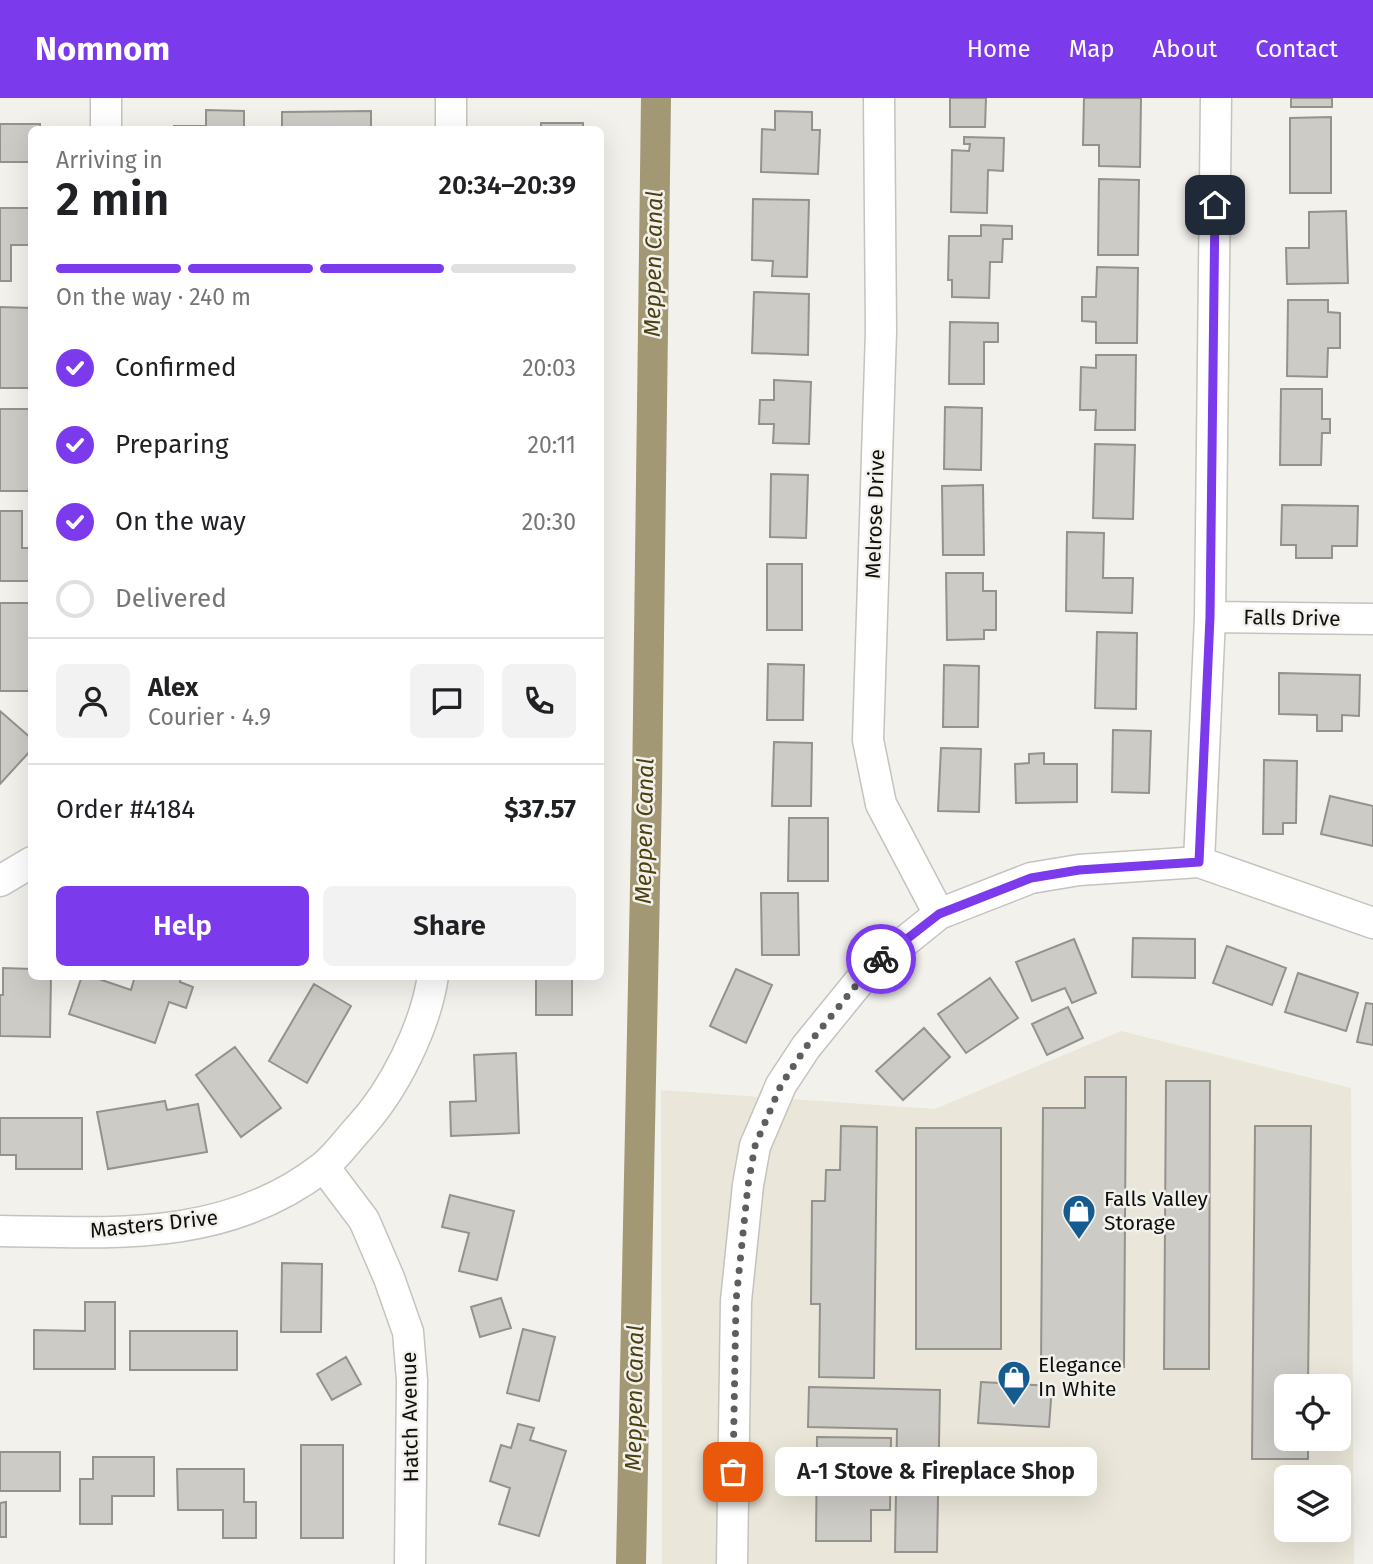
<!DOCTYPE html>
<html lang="en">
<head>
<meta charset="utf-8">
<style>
  :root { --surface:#fff; --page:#f2f2f2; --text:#202124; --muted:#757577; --line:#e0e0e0; --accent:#7c3aed }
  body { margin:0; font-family:"Fira Sans",sans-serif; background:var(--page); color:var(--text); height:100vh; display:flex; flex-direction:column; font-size:26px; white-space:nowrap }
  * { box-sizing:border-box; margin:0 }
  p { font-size:23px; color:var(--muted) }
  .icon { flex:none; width:38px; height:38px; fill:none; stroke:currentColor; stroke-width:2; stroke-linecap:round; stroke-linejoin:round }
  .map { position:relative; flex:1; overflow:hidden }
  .drawer { position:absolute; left:28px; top:28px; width:576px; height:854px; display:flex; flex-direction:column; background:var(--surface); border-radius:10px; box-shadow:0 7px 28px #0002 }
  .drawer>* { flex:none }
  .fabs { position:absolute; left:1274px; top:1276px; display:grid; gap:14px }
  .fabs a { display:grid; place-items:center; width:77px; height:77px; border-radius:10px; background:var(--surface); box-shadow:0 7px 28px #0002; font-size:35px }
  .pin { position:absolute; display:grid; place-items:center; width:60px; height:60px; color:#fff; margin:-30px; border-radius:14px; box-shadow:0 4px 10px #0006 }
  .courier { position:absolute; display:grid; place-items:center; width:70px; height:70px; margin:-35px; border:5px solid #7c3aed; border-radius:50%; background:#fff; color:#222; box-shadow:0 2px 9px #0007 }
  .bubble { position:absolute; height:49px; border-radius:10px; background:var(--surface); box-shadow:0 7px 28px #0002; font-size:23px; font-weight:600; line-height:49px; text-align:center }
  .headline em { font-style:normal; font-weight:600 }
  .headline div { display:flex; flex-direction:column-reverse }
  .headline { display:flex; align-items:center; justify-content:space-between; height:119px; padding:0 28px }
  h1 { font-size:46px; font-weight:600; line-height:52px }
  .bar { display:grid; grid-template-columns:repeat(4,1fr); gap:10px 7px; align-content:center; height:84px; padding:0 28px }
  .bar i { height:9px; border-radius:5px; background:var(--line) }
  .bar .active { background:var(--accent) }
  .bar p { grid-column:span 4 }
  .line { display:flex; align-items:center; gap:18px; padding:0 28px; border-top:2px solid var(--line) }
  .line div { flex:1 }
  .round { display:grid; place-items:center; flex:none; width:74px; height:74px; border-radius:10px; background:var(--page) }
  ol { padding:0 28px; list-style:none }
  li { display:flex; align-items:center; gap:21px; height:77px }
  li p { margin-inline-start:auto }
  li .icon { padding:7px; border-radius:50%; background:var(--accent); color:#fff; stroke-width:4 }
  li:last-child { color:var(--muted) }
  li i { width:38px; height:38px; border:4px solid var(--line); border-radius:50% }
  .cta { display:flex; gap:14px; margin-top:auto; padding:14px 28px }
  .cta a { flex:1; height:80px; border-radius:10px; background:var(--accent); color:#fff; font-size:28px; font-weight:600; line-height:80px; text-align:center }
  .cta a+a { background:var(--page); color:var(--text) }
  header { display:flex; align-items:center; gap:42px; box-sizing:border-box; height:98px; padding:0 35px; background:var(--accent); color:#fff }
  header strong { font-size:33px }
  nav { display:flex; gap:38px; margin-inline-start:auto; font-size:24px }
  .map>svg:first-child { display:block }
  .built { fill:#eae6d9; fill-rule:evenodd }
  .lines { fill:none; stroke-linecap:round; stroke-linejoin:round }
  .canal { stroke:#a29874; stroke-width:30 }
  .building { fill:#cdcbc6; stroke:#94928d; stroke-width:2 }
  .minor-casing { stroke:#c4c3bd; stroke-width:33 }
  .minor { stroke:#fff; stroke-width:30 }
  .done { stroke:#5f5e5c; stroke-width:7; stroke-dasharray:0 12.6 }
  .route { stroke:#7c3aed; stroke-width:9 }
  .labels { text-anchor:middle; stroke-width:5; stroke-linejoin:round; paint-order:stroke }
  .street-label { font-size:21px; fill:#100f0e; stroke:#f3f1ec }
  .poi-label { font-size:21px; fill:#100f0e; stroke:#f3f1ec; text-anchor:start }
  .water-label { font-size:23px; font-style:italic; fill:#4c4011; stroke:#f3f1ec }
</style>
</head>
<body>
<header>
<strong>Nomnom</strong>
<nav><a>Home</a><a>Map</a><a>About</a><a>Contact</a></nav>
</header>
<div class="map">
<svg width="1373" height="1466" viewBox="0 0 1373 1466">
  <rect width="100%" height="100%" fill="#f3f1ec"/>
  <path class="built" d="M1121 933 1351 990 1354 1466H662L661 992 935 1011ZM1286 1288H1339V1340H1286ZM1286 1379H1339V1432H1286Z"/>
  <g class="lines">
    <path class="canal" d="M631 1466 647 692 656 0"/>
  </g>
  <path class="building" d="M950 0H986L985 29H950Z
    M1084 0H1141L1140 69 1099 68V47H1083Z
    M1291 0H1332V9H1291Z
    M206 12 244 13V32H174V28H206Z
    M371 13V32H282V14Z
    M775 13 812 14V32H820L818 76 761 74 762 31 775 32Z
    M1331 19V95H1290V20Z
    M541 25H583V32H541Z
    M0 26H40V32H32V64H0Z
    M964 39 1004 40 1003 73 988 72 987 115 951 114 952 52 969 53 970 46H964Z
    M1099 81 1139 82 1138 157H1098Z
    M753 101 809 102 807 179 772 178 773 163 752 162Z
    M0 110H32V147H11V183H0Z
    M1346 113 1348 185 1287 186 1286 150H1309V114Z
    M981 127 1012 128V141H1003L1002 164H990L989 200 952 199V182H948L949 138H981Z
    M1097 169 1138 170 1137 245H1096V224L1082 223V199H1096Z
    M754 194 809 196 808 257 752 255Z
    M1288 202H1328V214L1340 215V250H1328L1327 279 1287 278Z
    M0 209 32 210 29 290H0Z
    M950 224 998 225V244H984V286H949Z
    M1096 257H1136L1135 332H1095L1096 312H1080L1081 269 1096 270Z
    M774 282 811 284 809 346 773 345 774 326H759L760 302H774Z
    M1281 291H1322V321H1330V335H1322L1321 367H1280Z
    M945 309 982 310 981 372 944 371Z
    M0 311H32V393H0Z
    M1095 346 1135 347 1133 421 1093 420Z
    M771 376 808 377 806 440 770 439Z
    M983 387 984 457H943L942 388Z
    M1282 407 1358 408 1357 448H1332V460H1296V447H1281Z
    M0 413H22V450H32V483H0Z
    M1067 434 1104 435 1103 480H1133L1132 515 1066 513Z
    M767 466H802V532H767Z
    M946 475H983V493H996V532H984V541L947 542Z
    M0 505H32V593H0Z
    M1097 534 1137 535 1136 611 1095 610Z
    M768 566 804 567 803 622H767Z
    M944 567 979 568 978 629H943Z
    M1279 575 1360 577 1359 618 1342 617V633H1317V617L1279 616Z
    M0 613 32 641V651L0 686Z
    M1113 632 1151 633 1149 695 1112 694Z
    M774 644 812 645 811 708H772Z
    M941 650 981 651 979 714 938 713Z
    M1044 655V666H1077V704L1016 705 1015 666 1029 665V656Z
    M1264 662 1297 663 1296 725H1283V736H1263Z
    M1330 698 1373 708V748L1321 736Z
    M789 720H828V783H788Z
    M761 795H798L799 857H762Z
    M1133 840 1195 841V880L1132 879Z
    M1074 841 1096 895 1072 905 1065 890 1032 903 1016 864Z
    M1227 848 1286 870 1272 907 1213 885Z
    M3 870 32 871V878H51L50 939 0 938V897H3Z
    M736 871 772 887 746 945 710 928Z
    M1298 875 1358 895 1346 933 1285 914Z
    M82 878H90L131 892 135 878H181L180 884 193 889 186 910 169 904 155 945 69 916Z
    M536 878H572V917H536Z
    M990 880 1018 920 966 955 938 916Z
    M314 886 351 908 307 985 269 963Z
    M1366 905 1373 906V947L1357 944Z
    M1068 909 1083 940 1047 957 1032 926Z
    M924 930 950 959 903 1002 876 973Z
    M235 949 281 1010 241 1039 196 977Z
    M516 955 519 1035 451 1038 450 1004 476 1003 474 957Z
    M1085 979H1126L1124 1269 1041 1268 1043 1010H1085Z
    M1166 983H1210L1209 1271H1164Z
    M165 1003 167 1012 198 1006 207 1054 108 1071 97 1014Z
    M0 1020H82V1071H16V1057H0Z
    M841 1028 877 1029 874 1280 819 1279 820 1206H811L812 1103H825L826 1072H840Z
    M1255 1028H1311L1308 1288H1286V1340H1308V1361H1252Z
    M916 1030H1001V1251H916Z
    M450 1097 514 1113 497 1182 459 1173 469 1135 442 1129Z
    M282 1165 322 1166 321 1234H281Z
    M501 1200 511 1230 480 1239 471 1209Z
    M85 1204H115V1271H34V1232L85 1233Z
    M523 1231 555 1239 539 1303 507 1295Z
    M130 1233H237V1272H130Z
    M346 1259 361 1286 332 1302 317 1276Z
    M981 1284 1052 1288 1049 1329 978 1325Z
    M809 1289 940 1292 937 1454H895L897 1331 808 1329Z
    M518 1326 534 1330 530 1342 566 1353 539 1438 499 1426 510 1390 490 1383 501 1347 511 1350Z
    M817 1339 891 1340 890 1412H871V1443H816Z
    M301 1347H343V1440H301Z
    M0 1354H60V1393H0Z
    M93 1359H154V1398H112V1426H80V1381H93Z
    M177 1371H244V1404H256V1440H223V1412H178Z
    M6 1404V1439H0V1405Z"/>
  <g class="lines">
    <defs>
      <path id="minor" d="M106 0V32
        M879 0 881 233 868 642 881 706 939 816
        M451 32V0
        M1210 519 1373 521
        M1199 764 1210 519 1216 0
        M0 783 32 764
        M324 1069 364 1122 389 1180 408 1234 412 1282 410 1466
        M0 1133C114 1135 227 1144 323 1069 336 1059 347 1043 359 1030 394 992 425 930 433 878
        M732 1466 736 1203 748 1087 755 1048 781 987 806 949 867 874 939 816 1031 780 1079 772 1199 764 1373 825"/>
    </defs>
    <use href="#minor" class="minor-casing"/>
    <use href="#minor" class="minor"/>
  </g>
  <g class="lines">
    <path class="done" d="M733 1374 736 1203 748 1087 755 1048 781 987 806 949 867 874 881 861"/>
    <path class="route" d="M881 861 939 816 1031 780 1079 772 1199 764 1210 519 1215 107"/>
  </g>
  <defs>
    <symbol id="shop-pin" viewBox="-11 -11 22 30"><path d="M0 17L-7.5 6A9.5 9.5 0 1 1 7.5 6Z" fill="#145b8f" stroke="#f3f1ec"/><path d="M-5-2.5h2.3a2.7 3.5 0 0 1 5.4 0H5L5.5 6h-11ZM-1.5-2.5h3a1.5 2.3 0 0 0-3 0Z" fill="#fff"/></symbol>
  </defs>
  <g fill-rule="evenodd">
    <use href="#shop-pin" x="1060" y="1094" width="38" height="52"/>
    <use href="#shop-pin" x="995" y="1260" width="38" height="52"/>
  </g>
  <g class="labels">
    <g class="street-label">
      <text transform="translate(875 416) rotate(-88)" y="7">Melrose Drive</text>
      <text transform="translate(1292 520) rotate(1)" y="7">Falls Drive</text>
      <text transform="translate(154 1126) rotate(-6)" y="7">Masters Drive</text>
      <text transform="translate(410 1319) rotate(-91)" y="7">Hatch Avenue</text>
    </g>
    <g class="poi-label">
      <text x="1104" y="1108">Falls Valley<tspan x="1104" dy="24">Storage</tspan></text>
      <text x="1038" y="1274">Elegance<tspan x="1038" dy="24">In White</tspan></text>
    </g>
    <g class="water-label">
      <text transform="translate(653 166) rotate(-89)" y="8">Meppen Canal</text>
      <text transform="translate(644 733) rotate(-89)" y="8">Meppen Canal</text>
      <text transform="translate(634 1300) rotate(-89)" y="8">Meppen Canal</text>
    </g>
  </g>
</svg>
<div class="fabs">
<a><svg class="icon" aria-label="locate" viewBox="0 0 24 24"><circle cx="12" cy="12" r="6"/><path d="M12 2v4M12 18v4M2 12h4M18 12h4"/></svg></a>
<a><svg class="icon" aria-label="layers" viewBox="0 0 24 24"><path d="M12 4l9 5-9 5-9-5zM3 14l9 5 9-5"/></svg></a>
</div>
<div class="pin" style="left:733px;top:1374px;background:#ea580c"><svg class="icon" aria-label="bag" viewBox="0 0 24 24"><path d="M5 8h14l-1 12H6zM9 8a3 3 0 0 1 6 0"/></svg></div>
<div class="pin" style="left:1215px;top:107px;background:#1f2937"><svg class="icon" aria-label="home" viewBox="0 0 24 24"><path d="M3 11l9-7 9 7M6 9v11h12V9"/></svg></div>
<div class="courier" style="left:881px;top:861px"><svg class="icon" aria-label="bike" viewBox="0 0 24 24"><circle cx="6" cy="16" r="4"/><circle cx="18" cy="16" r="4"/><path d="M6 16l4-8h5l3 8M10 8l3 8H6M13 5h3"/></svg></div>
<div class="bubble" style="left:775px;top:1349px;width:322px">A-1 Stove &amp; Fireplace Shop</div>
<section class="drawer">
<div class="headline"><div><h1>2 min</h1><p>Arriving in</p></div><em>20:34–20:39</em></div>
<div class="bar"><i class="active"></i><i class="active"></i><i class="active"></i><i></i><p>On the way · 240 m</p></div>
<ol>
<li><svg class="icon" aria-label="check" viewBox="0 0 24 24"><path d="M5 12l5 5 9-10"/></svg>Confirmed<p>20:03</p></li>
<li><svg class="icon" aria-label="check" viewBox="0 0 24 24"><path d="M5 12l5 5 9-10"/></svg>Preparing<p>20:11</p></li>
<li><svg class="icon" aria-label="check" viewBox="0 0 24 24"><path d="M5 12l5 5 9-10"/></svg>On the way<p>20:30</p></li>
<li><i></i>Delivered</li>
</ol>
<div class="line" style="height:126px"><a class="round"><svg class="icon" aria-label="person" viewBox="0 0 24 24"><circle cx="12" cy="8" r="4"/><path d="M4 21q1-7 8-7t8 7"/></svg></a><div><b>Alex</b><p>Courier · 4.9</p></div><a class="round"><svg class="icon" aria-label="chat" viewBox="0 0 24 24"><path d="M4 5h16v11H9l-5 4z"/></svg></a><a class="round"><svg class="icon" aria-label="phone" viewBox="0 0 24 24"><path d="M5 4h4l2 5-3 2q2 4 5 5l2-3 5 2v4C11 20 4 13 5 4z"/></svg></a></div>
<div class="line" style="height:91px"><div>Order #4184</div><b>$37.57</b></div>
<div class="cta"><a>Help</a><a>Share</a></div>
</section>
</div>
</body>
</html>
